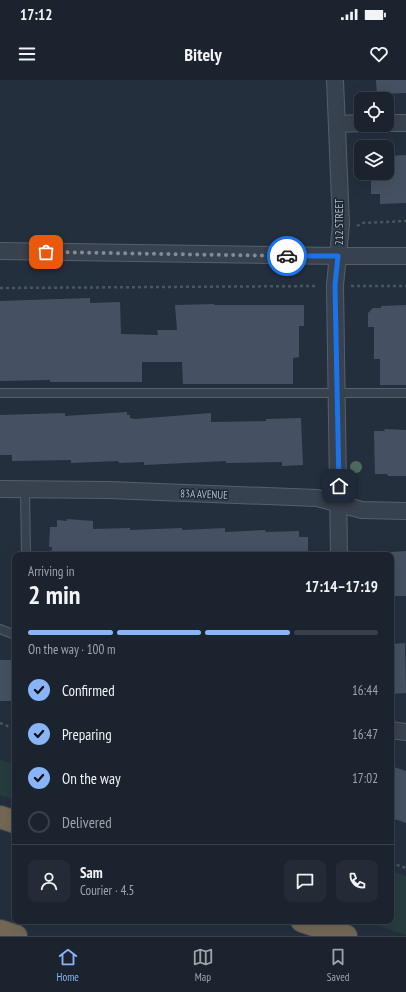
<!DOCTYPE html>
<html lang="en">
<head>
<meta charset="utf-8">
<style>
  :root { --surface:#1b232e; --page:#242b36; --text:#f1f3f6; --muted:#a0a4aa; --line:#39404a; --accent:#8ab4f8 }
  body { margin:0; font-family:"PT Sans Narrow",sans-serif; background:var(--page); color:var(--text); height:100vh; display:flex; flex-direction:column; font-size:15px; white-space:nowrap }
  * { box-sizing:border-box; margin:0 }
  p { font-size:13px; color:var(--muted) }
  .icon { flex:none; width:22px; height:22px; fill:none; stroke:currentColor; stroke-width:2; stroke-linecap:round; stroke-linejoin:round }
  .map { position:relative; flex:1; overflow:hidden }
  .details { position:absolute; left:12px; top:472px; width:382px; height:372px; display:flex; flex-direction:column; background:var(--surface); border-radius:8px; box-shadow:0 4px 16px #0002,0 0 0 1px var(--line) }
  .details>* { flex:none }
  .buttons { position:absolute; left:354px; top:12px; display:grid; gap:8px }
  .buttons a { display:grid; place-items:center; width:40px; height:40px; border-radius:8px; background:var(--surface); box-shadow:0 4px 16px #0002,0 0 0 1px var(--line); font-size:20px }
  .pin { position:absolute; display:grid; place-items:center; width:34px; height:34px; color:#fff; margin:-17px; border-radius:8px; box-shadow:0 2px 6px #0006 }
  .courier { position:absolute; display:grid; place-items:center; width:40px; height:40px; margin:-20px; border:3px solid #1a73e8; border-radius:50%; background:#fff; color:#222; box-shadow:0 1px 5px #0007 }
  .overview em { font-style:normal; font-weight:600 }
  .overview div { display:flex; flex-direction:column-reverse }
  .overview { display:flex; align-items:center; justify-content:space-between; height:68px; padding:0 16px }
  h1 { font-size:26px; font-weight:600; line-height:30px }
  .bar { display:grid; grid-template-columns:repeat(4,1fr); gap:6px 4px; align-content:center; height:48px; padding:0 16px }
  .bar i { height:5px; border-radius:3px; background:var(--line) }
  .bar .selected { background:var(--accent) }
  .bar p { grid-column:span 4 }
  .line { display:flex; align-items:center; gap:10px; padding:0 16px; border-top:1px solid var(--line) }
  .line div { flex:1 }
  .round { display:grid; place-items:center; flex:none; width:42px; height:42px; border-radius:8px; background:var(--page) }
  ol { padding:0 16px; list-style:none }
  li { display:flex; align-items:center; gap:12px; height:44px }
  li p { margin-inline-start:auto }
  li .icon { padding:4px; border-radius:50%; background:var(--accent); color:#111; stroke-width:4 }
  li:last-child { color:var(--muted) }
  li i { width:22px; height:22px; border:2px solid var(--line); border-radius:50% }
  .status { display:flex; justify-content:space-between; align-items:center; height:28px; padding:0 20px; background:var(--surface); direction:ltr }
  .status svg { height:11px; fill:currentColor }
  header { display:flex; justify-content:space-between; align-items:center; height:52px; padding:0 16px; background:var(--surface); font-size:18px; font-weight:600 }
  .dock { display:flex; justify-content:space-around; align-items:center; height:56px; border-top:1px solid var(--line); background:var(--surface); font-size:11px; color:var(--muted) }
  .dock a { display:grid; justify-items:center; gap:2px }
  .dock .selected { color:var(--accent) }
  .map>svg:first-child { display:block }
  .green { fill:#263c3f }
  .building { fill:#455162 }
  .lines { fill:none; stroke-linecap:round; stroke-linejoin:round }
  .lane-casing { stroke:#565f6c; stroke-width:10 }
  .street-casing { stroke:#565f6c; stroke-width:18 }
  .highway-casing { stroke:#434c59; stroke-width:24 }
  .path { stroke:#44595c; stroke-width:2.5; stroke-dasharray:3 3; stroke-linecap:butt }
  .lane { stroke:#38414e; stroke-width:8 }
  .street { stroke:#38414e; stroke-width:16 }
  .highway { stroke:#746855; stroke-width:22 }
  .tree { fill:#4b6a5d }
  .done { stroke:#828b98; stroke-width:4; stroke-dasharray:0 7.2 }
  .route { stroke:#1a73e8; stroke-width:5 }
  .labels { text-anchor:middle; stroke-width:3; stroke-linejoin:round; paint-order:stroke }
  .street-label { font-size:11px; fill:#b4bcc9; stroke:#1d2633 }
</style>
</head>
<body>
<div class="status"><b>17:12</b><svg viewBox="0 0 49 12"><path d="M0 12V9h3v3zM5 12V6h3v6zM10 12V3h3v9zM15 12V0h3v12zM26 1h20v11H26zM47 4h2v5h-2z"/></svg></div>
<header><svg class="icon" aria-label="menu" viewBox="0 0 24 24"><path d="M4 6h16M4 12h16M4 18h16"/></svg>Bitely<svg class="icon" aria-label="heart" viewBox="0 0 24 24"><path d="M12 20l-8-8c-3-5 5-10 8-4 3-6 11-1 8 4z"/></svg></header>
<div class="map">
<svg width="406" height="856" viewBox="0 0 406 856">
  <rect width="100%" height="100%" fill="#242f3e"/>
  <path class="green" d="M0 680 15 684V720L0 715Z
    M391 791 406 796V855L365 841H391Z"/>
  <path class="building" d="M376 0H406V13L377 14Z
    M406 75V123L380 124V114H371V93H387V76Z
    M90 218V223L120 222 121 254 158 255 157 250H177L175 225 214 224V225H304V246H299V277L293 278V304H183L182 282H142V302H50V300L0 301V221Z
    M406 225V305H380V279H374V247H368V233L373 228H381V226Z
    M127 332V335H130V338L135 339 211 333V342L266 341V339L301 338 303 385 282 386V382L226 383V381L144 385V382L119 383 118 381 71 383V380L12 381V375H0V335L65 333V336Z
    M384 349 406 350V396H388L387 394H375L374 351H385Z
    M67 439 93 441V449L130 448V450L182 448V450L225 448V452L265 450 266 452 299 451V457H308V475H51L52 467H49L50 447H57V440L67 441Z
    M406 471V516H391V472Z
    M405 563 406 613 391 614V564Z
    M0 580H15V621H0Z
    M391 686 406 691V743L391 738Z"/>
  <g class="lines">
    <defs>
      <path id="lane" d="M0 313H406
        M25 409 26 475
        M0 549 15 555"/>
      <path id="street" d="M335 0 341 144 335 205 339 475
        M387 43H406
        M337 44 361 43
        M0 171 338 176H406
        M0 409 108 410 317 418 362 430 406 431
        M391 650 406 652"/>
      <path id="highway" d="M0 737 15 742
        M302 841 346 856
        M0 851 16 856"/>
    </defs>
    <use href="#lane" class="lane-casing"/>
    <use href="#street" class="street-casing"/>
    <use href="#highway" class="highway-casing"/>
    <path class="path" d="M357 146 362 143 406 141
      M351 206H406
      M0 208 318 206
      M0 643 15 649
      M391 783 406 788"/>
    <use href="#lane" class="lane"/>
    <use href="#street" class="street"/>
    <use href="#highway" class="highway"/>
  </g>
  <circle class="tree" cx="356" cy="387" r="6"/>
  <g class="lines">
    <path class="done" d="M46 172 287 176"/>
    <path class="route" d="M287 176H338L335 205 339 406"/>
  </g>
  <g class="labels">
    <g class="street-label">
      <text transform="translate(339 142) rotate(-90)" y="4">212 STREET</text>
      <text transform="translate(204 414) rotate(2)" y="4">83A AVENUE</text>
    </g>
  </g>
</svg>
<div class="buttons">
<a><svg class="icon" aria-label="locate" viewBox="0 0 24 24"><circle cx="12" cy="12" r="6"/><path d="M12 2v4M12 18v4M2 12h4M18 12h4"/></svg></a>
<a><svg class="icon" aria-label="layers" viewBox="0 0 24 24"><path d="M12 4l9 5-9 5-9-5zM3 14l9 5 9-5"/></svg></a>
</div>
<div class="pin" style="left:46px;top:172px;background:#ea580c"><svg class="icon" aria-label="bag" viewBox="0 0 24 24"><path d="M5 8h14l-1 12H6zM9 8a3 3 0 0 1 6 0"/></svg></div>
<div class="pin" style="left:339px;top:406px;background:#1f2937"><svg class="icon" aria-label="home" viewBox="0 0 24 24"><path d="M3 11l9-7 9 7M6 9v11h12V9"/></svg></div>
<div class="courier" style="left:287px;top:176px"><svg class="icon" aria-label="car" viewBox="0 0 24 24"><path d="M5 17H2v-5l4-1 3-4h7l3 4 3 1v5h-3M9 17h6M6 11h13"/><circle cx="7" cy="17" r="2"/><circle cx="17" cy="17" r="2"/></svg></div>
<section class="details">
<div class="overview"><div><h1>2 min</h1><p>Arriving in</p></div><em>17:14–17:19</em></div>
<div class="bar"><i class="selected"></i><i class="selected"></i><i class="selected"></i><i></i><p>On the way · 100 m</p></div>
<ol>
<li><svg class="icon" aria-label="check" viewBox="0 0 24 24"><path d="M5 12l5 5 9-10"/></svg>Confirmed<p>16:44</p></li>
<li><svg class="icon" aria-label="check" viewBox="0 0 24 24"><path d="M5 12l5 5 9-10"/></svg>Preparing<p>16:47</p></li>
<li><svg class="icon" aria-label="check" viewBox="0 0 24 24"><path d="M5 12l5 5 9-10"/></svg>On the way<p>17:02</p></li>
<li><i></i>Delivered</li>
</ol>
<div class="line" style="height:72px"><a class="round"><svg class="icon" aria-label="person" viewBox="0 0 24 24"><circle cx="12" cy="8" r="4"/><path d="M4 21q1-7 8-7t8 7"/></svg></a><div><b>Sam</b><p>Courier · 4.5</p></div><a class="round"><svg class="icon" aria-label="chat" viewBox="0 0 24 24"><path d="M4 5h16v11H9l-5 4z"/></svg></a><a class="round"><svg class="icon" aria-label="phone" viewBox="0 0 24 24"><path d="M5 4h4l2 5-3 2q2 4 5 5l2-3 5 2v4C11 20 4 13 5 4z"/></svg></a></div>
</section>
</div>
<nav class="dock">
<a class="selected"><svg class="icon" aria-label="home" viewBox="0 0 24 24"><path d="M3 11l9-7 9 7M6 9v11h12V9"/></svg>Home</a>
<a><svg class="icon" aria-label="map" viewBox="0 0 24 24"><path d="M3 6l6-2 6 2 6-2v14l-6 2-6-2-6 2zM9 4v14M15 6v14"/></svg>Map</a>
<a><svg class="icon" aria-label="saved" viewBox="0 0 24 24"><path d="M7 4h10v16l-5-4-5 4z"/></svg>Saved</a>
</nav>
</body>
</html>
